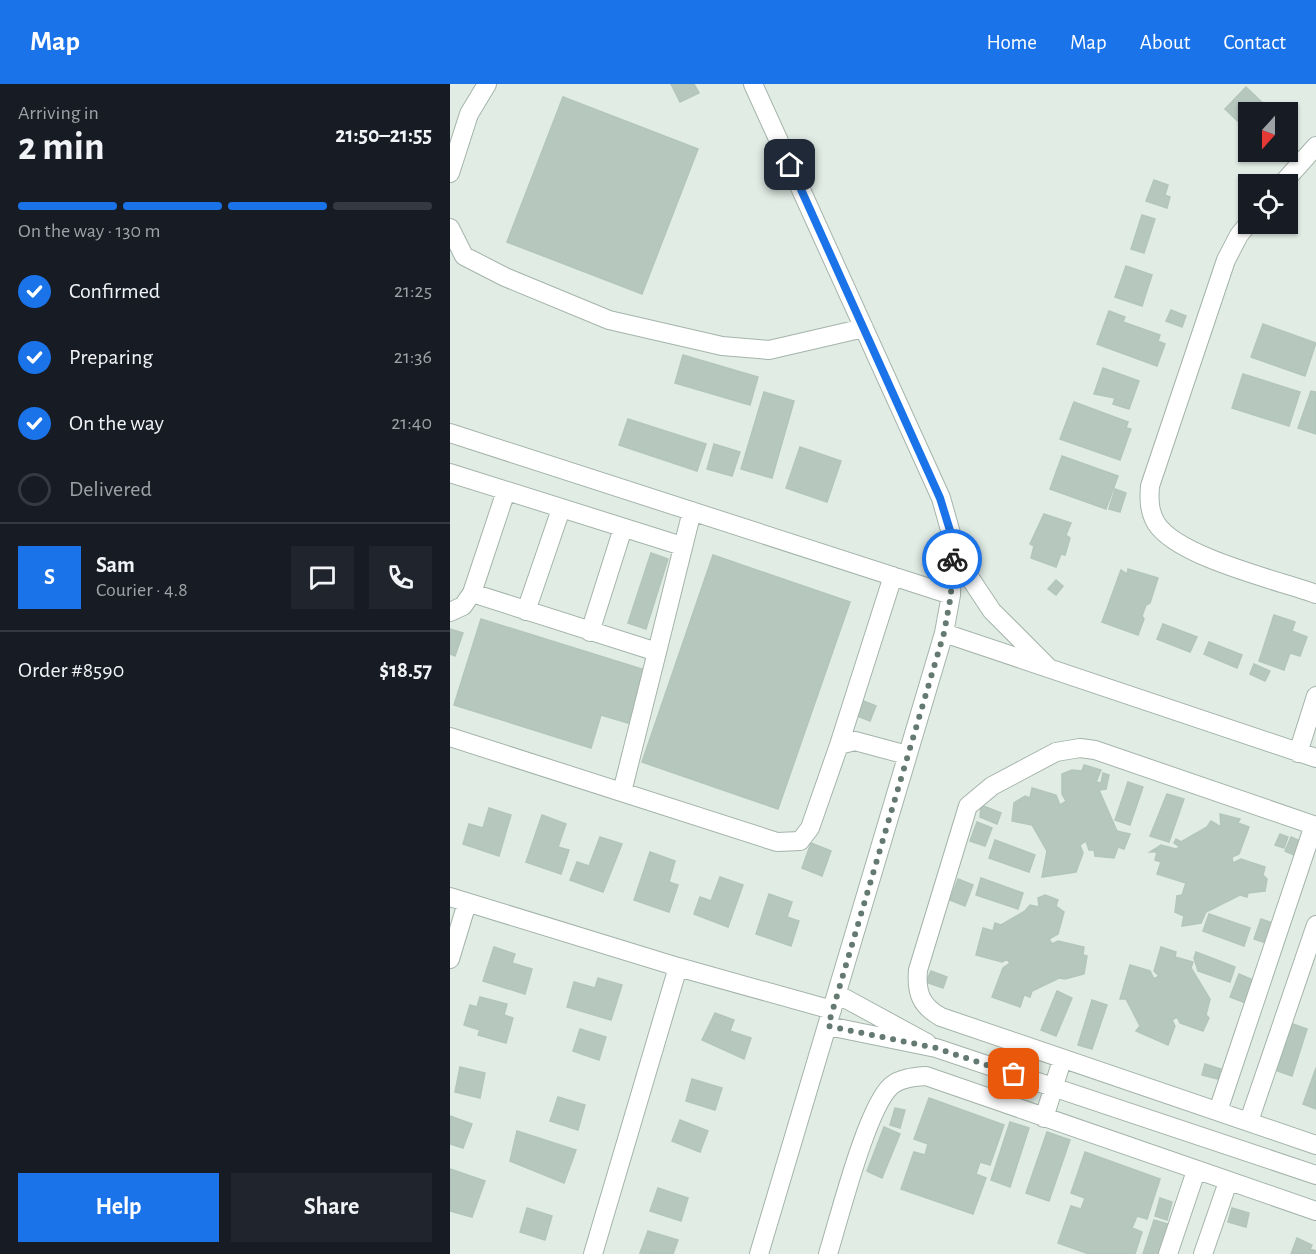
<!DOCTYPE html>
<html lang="en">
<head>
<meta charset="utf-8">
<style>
  :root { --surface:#171b24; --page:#20242c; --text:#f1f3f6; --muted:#9ea1a6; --line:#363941; --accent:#1a73e8 }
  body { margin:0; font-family:"Alegreya Sans",sans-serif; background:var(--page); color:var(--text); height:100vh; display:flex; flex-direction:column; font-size:22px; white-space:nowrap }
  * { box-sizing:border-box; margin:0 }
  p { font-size:20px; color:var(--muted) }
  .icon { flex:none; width:33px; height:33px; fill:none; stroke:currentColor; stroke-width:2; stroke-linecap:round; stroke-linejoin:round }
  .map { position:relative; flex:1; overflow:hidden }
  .panel { display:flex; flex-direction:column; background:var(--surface); width:450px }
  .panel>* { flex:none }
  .needle { width:39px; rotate:201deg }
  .tools { position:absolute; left:788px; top:18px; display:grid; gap:12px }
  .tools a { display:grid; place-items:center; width:60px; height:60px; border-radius:0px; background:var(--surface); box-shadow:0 2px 4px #0004; font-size:30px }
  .pin { position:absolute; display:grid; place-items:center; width:51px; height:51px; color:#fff; margin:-26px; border-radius:12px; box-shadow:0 3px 9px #0006 }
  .courier { position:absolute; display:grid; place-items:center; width:60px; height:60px; margin:-30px; border:4px solid #1a73e8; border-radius:50%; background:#fff; color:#222; box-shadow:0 2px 8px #0007 }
  .summary em { font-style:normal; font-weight:600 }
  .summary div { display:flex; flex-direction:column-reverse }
  .summary { display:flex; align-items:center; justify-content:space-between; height:102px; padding:0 18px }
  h1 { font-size:39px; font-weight:600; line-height:45px }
  .bar { display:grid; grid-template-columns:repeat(4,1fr); gap:9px 6px; align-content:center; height:72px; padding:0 18px }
  .bar i { height:8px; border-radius:4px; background:var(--line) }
  .bar .on { background:var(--accent) }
  .bar p { grid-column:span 4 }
  .line { display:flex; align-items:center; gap:15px; padding:0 18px; border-top:2px solid var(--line) }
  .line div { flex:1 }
  .round { display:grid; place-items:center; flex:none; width:63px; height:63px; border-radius:0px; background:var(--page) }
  ol { padding:0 18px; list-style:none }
  li { display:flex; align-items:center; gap:18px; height:66px }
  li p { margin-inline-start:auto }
  li .icon { padding:6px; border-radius:50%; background:var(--accent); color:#fff; stroke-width:4 }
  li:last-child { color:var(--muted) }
  li i { width:33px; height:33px; border:3px solid var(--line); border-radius:50% }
  .primary-button { display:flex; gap:12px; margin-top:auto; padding:12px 18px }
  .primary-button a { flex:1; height:69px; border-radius:0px; background:var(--accent); color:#fff; font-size:24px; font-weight:600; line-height:69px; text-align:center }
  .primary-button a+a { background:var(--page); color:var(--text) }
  header { display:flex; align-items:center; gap:36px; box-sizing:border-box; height:84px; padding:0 30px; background:var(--accent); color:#fff }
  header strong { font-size:28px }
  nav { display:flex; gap:33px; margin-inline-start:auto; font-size:21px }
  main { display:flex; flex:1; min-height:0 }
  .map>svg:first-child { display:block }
  .building { fill:#b6c7be; stroke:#b3c6bb; stroke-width:1.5 }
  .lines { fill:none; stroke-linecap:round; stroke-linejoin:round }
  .minor-casing { stroke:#a4b4ab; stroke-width:20 }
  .minor { stroke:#fff; stroke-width:18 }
  .done { stroke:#647a70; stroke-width:6; stroke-dasharray:0 10.8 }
  .route { stroke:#1a73e8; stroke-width:8 }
</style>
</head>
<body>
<header>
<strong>Map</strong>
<nav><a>Home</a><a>Map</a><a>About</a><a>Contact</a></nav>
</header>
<main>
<section class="panel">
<div class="summary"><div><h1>2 min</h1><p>Arriving in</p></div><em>21:50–21:55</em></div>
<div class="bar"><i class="on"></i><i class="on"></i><i class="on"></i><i></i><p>On the way · 130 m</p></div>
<ol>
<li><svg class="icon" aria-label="check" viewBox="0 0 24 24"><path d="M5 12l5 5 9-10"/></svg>Confirmed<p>21:25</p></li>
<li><svg class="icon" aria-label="check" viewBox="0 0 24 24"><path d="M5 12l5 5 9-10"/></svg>Preparing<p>21:36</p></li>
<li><svg class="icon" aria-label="check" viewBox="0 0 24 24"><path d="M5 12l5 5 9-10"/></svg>On the way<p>21:40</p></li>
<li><i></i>Delivered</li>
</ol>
<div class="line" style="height:108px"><b class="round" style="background:var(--accent);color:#fff">S</b><div><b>Sam</b><p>Courier · 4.8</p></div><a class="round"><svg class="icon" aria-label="chat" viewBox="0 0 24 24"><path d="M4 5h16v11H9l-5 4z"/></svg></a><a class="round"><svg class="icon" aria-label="phone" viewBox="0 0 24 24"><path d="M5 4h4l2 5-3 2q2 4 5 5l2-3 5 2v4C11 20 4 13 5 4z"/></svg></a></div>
<div class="line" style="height:78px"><div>Order #8590</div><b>$18.57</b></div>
<div class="primary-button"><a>Help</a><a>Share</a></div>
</section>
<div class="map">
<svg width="866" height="1170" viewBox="0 0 866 1170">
  <rect width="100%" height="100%" fill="#e1ece5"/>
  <path class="building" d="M221 0H244L249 9 230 18Z
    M796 3 822 28H798V47L775 25Z
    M113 13 248 65 192 210 57 158Z
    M704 96 718 101 715 111 720 113 717 124 696 117Z
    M692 131 705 135 694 169 681 165Z
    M676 182 702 191 692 222 665 213Z
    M721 226 736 232 732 243 716 237Z
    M659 227 675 233 673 238 710 251 708 257 715 260 707 282 647 260Z
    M813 240 866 259 855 292 801 273Z
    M233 271 308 293 300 321 225 299Z
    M653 284 689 297 679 325 663 320 665 314 644 310Z
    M793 290 850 308 839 342 782 324Z
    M861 307 866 308V350L848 344Z
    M314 308 344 317 322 394 291 385Z
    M624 318 678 338 676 344 681 345 670 376 610 355Z
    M178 335 256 360 247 387 169 361Z
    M264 360 290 368 282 392 257 385Z
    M350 363 391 377 377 418 336 404Z
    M612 372 668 392 656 425 600 405Z
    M665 405 676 409 670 428 659 425Z
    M594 430 621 439 616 451 620 454 615 471 611 470 606 483 581 474 584 462 580 460Z
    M201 469 218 475 196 545 178 539Z
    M263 471 400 518 328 725 192 678Z
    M678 485 708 494 700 519 696 521 692 532 694 535 688 551 652 538 671 486 677 490Z
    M606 496 613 502 606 511 598 505Z
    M824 531 845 538 842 547 857 553 850 572 840 569 834 586 809 577Z
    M31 535 195 586 178 639 151 631 141 664 4 621Z
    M713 540 747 553 740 568 707 555Z
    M0 545 13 549 5 572 0 570Z
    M759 558 792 571 787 584 754 570Z
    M804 580 820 587 815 597 800 590Z
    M411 616 426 622 420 637 405 631Z
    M634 681 651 686 646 698 651 699 653 689 659 691 656 705 649 706 667 747 680 750 674 765 668 763 664 774 645 772 644 766H639L636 757 630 761 633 769 626 788 592 793 597 767 582 741 562 737 564 719 575 712 580 714 582 704 606 711 610 721 616 717 612 710V690L622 686 632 687Z
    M678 698 693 703 680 741 665 736Z
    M717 710 734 715 719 758 700 752Z
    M531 721 551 729 547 740 530 733Z
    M39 724 61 731 49 772 13 760 19 740 33 744Z
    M770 730 790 735 788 739 799 743 789 770 782 773 783 779 791 775 815 783 813 791 817 795 815 807 798 809 797 813 790 811 756 828 751 839 732 842 734 832 725 828 727 812 732 811 736 799 707 790 711 778 705 776 707 768H700L711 761 726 765 730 763 724 759 726 755 731 758 757 743 761 737 771 743Z
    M92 731 116 740 108 763 119 766 111 790 76 778Z
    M527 738 542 744 535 762 520 757Z
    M830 750 838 753 834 764 825 761Z
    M150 753 172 760 153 808 120 796 127 778 139 782Z
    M841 753 850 757 844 771 835 767Z
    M545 756 585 771 579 788 539 774Z
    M361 759 381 767 372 792 352 784Z
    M200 768 225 777 219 798 228 801 219 828 184 816Z
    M270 793 293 801 278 843 244 830 250 813 261 817Z
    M531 794 573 809 568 825 526 811Z
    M508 795 523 801 515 822 500 816Z
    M319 810 342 818 337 833 349 837 341 862 306 850Z
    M595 811 608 816 606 822 614 828 608 850 599 855 602 860 608 857 634 863 633 871 637 872 634 890 615 895 609 894 582 907 580 913 574 911 570 923 542 913 553 884 560 879 557 875 552 878 526 871 533 844 543 847 545 839 551 841 575 827 580 821 589 823 588 814Z
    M759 830 800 844 794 862 753 847Z
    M811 835 826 840 819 860 804 855Z
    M44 863 65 870 62 879 82 885 75 910 33 897Z
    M711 863 726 868 725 873 743 878 741 884 760 915 756 931 759 934 753 947 730 939 727 933 722 936 725 942 718 961 686 947 690 942 676 915H670L680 881 700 887 704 895 709 892 704 887Z
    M746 868 785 883 780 898 748 887 744 874Z
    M481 887 497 893 493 904 476 898Z
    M789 890 805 897 796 919 780 913Z
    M148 894 172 901 161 936 117 923 124 898 145 904Z
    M607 907 622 914 606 952 591 946Z
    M30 913 57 920 54 931 63 934 56 959 28 951 30 946 14 941 20 921 27 923Z
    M642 916 657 921 642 965 628 961Z
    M265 929 284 936 280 947 301 954 294 975 252 956Z
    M840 939 857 945 842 992 825 986Z
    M130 945 156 953 149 976 123 967Z
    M755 980 771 985 768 995 752 991Z
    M10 983 35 989 30 1014 5 1008Z
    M866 984V1025L853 1020Z
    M242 995 272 1004 265 1026 236 1017Z
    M108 1013 135 1021 128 1046 100 1037Z
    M479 1014 554 1041 540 1081 530 1078 526 1090 536 1094 523 1130 451 1105 464 1068 475 1071 478 1060 464 1055Z
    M445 1024 455 1026 450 1044 440 1041Z
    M0 1032 22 1040 13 1064 0 1060Z
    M230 1036 258 1047 250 1068 222 1057Z
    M560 1038 579 1044 560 1103 541 1096Z
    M434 1043 450 1050 432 1094 417 1087Z
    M67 1047 126 1066 114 1099 60 1077Z
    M597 1048 620 1056 599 1117 576 1109Z
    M635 1068 710 1095 697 1135 687 1132 682 1144 692 1148 685 1170H639L608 1159 621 1122 631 1125 635 1114 621 1109Z
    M0 1085 35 1097 22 1133 0 1127Z
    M208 1104 238 1114 231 1137 200 1127Z
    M710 1114 722 1118 717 1136 705 1132Z
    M77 1124 102 1132 95 1156 70 1148Z
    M782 1124 799 1129 796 1143 778 1138Z
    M704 1136 721 1141 712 1170H693Z
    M198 1147 228 1156 223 1170 190 1169Z
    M847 1154 862 1161 860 1165 866 1167V1170H841Z"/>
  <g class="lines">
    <defs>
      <path id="minor" d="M303 0 491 414 502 453 501 511 494 549 309 1170
        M0 89 19 30 37 0
        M832 100 866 62
        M798 140 789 151 776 176 700 402C699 415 699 427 706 439 727 473 827 496 866 510
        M0 144 14 172 55 193 159 236 272 262 319 266 414 244
        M0 349 501 511
        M0 389 232 462
        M505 460 520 494 542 527 598 583
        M22 509 207 568 242 427
        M76 527 111 425
        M0 528 13 522 22 509 56 407
        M140 548 173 444
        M494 549 866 674
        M0 653 327 758 350 757 360 744 389 661 405 657 457 671
        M389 661 443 492
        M848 669 866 612
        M172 708 207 568
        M866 742 645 666 630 664 606 668 542 702 518 722 468 886C466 909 471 922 491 933L866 1061
        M0 813 228 883 382 926
        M0 875 17 819
        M387 910 477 959
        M378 942 486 964 866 1091
        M768 1027 864 741
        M594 1034 612 976
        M799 1037 866 841
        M143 1170 228 883
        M378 1170C389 1135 417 1023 441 1002 450 994 464 993 476 992L866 1127
        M718 1170 746 1087
        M753 1170 778 1098"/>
    </defs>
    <use href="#minor" class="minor-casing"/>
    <use href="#minor" class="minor"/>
  </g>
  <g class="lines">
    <path class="done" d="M502 475 501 511 494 549 378 942 486 964 564 990"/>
    <path class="route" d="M340 81 490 414 502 453V475"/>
  </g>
</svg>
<div class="tools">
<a><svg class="needle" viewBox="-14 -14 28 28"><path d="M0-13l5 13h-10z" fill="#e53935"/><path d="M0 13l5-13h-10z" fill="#9ea1a6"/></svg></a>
<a><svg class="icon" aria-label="locate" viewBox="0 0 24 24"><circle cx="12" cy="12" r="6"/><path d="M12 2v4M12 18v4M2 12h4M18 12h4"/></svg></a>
</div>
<div class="pin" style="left:564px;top:990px;background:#ea580c"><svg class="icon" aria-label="bag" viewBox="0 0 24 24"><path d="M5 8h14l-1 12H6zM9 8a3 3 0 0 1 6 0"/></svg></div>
<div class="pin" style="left:340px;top:81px;background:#1f2937"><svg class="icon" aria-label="home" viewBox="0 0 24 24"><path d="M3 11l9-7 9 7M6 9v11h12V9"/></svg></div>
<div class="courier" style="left:502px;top:475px"><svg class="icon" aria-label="bike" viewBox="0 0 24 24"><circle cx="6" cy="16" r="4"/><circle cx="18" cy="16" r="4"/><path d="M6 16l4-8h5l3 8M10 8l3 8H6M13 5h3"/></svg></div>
</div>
</main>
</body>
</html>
